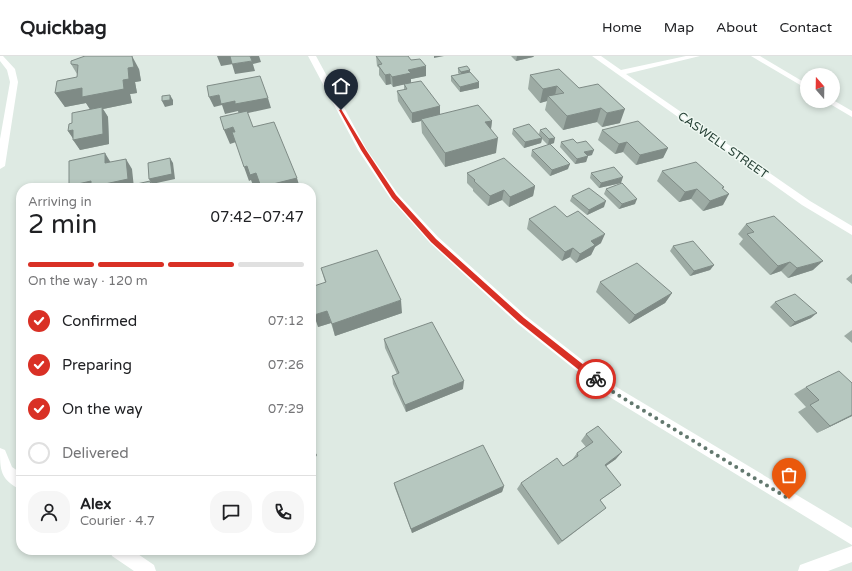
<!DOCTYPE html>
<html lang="en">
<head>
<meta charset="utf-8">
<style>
  :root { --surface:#fff; --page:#f6f6f6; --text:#202124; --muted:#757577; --line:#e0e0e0; --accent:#d93025 }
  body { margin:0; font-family:"Varela Round",sans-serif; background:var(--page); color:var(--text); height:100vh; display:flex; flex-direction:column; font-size:15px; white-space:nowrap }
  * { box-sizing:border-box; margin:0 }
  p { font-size:13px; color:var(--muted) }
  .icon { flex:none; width:22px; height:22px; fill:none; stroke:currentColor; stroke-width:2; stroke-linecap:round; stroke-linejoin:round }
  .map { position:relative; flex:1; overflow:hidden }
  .sheet { position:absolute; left:16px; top:127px; width:300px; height:372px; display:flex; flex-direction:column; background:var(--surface); border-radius:16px; box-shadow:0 2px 6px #0003 }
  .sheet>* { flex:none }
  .needle { width:26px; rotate:340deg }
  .tools { position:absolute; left:800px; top:12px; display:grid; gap:8px }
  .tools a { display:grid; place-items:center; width:40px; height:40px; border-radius:50%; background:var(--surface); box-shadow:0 2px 6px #0003; font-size:20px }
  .pin { position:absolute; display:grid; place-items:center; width:34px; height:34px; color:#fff; margin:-41px -17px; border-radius:50% 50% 50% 0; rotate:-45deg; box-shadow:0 0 4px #0007 }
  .pin .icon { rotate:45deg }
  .courier { position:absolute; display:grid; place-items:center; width:40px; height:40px; margin:-20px; border:3px solid #d93025; border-radius:50%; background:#fff; color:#222; box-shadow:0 1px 5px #0007 }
  .head em { font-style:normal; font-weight:600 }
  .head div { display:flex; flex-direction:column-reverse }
  .head { display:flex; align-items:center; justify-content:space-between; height:68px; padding:0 12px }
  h1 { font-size:26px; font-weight:600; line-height:30px }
  .bar { display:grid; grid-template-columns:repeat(4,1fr); gap:6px 4px; align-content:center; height:48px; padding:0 12px }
  .bar i { height:5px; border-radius:3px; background:var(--line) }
  .bar .current { background:var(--accent) }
  .bar p { grid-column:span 4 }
  .line { display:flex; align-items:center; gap:10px; padding:0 12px; border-top:1px solid var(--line) }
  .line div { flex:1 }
  .round { display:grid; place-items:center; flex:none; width:42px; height:42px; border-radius:16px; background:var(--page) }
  ol { padding:0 12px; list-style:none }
  li { display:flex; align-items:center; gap:12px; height:44px }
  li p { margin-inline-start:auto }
  li .icon { padding:4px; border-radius:50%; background:var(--accent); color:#fff; stroke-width:4 }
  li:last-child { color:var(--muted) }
  li i { width:22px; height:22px; border:2px solid var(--line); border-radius:50% }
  header { display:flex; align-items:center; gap:24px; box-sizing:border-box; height:56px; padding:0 20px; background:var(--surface); border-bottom:1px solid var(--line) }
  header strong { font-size:19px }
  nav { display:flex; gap:22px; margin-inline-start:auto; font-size:14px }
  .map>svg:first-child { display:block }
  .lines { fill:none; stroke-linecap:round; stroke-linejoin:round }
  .street { fill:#fff; fill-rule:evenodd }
  .wall { fill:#9daba4 }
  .shaded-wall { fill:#7f8b86 }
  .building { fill:#b6c7bf; stroke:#7f8b86 }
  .route { fill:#d93025 }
  .done { stroke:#62786e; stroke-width:4; stroke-dasharray:0 7.2 }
  .labels { text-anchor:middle; stroke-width:3; stroke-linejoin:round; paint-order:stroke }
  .far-street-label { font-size:12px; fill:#1f3a2f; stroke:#eef7f1 }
</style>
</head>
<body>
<header>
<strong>Quickbag</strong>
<nav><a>Home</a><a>Map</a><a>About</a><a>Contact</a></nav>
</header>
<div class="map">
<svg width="852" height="515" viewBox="0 0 852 515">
  <rect width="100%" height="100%" fill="#deeae3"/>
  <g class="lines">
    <path class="street" d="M0 0H3L15 13 18 26 5 110 0 113V83L10 26 7 14 0 5Z
      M308 0H316L367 94 398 138 438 181 526 260 618 332 852 472V489L608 340 518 268 430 187 390 142 358 94Z
      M592 0H601L621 14 686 0H700L626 18 810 145 852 170V179L802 149Z
      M751 0H760L807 28V33Z
      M833 44 852 55V61L825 45Z
      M0 392 5 394 12 411 21 417V434C0 423 0 415 0 392Z
      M852 490V506L828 515H798L800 509Z
      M110 494H132L154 509 156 515H134L112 500Z"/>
  </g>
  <path class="wall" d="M376 0 411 4 426 20 411 23V27L440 50V58L492 65 491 74 496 97 445 111 422 77 421 65 412 67 398 45 397 35 404 34V28L393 31 391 28 386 29 379 19V12L377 10Z
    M511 0H534L533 1 516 5Z
    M71 8 139 13 141 25 135 26 137 37 130 38 132 47 103 53 108 61 109 88 80 94 73 82 68 75 72 67 90 53 86 47 65 51 55 37 77 21V18Z
    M458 12 470 14V16L479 32 460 36 451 25V20L459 18 458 17Z
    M530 19 579 32 620 67 602 71 597 66 563 74 545 54 547 45 540 47 528 33Z
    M513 73 539 78 540 74 554 87 548 89 542 83 541 87 524 92 512 78Z
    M602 74 668 92 663 102 636 109 623 96 615 98 598 84Z
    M561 86 577 87 592 99 588 100 586 106 575 108 560 91Z
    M532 94 568 113 550 120 531 100Z
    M662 115 724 131 723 133V149L703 155 691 143 679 146 657 125Z
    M467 117 535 130 533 140 509 151 502 144 488 150 473 135V133L467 127Z
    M591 117 621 127 599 132 590 122Z
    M606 133 635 148 619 153 604 138Z
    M572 140 604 151 587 159 570 145Z
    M567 161 601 187 595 191 591 199 576 207 570 201 562 205 527 173 529 163Z
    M746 168 813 214 788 222 781 215 770 219 739 188 743 183 738 178Z
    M673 190 714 209 710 214 690 220 670 195Z
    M321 212 402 257 335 280 331 267 318 271 325 226Z
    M852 218V228L846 223Z
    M600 226 672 237 665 247 629 268 596 236Z
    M775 246 811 262 790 271 770 251Z
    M852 274V287L844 280Z
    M384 283 463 333 406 356 393 328 392 320 397 318 385 292Z
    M852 327V360L817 377 798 356 806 351 794 338 806 331Z
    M586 378 616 403 606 410 615 434 600 444 606 452 558 489 517 433 521 427 563 410 572 404 577 397 586 391 581 385Z
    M394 427 504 430 502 436 412 477 395 432Z"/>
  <path class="shaded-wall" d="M123 0H132L139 13 141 25 135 26 137 37 130 38 132 47 103 53 108 61 109 88 80 94 73 84H74L68 75 91 55 86 47 65 51 55 37 123 24 128 12Z
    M217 0H230L233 8 221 10Z
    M250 0H259L261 6 253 8Z
    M434 0H444L434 2Z
    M517 0H534L533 1 516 5Z
    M252 5 255 15 235 18 232 8Z
    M426 10V20L411 23V27L393 31 392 21 408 14Z
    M470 14V19L461 21V16Z
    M390 18 391 28 386 29 385 19Z
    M479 26V32L460 36V31Z
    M557 30 554 44 548 40 547 45 540 47 543 33Z
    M170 39 173 44V49L165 51 162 45Z
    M219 39 235 45 268 42 271 52 239 59 238 55 225 58 222 49 214 51 209 41Z
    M440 50V60L421 63V65L412 67V57Z
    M601 52 597 66 563 74 567 60Z
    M625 53 620 67 602 71 607 57Z
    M492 65 490 79 485 66Z
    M233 71 239 85 230 88 224 74Z
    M498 82 496 97 445 111V97Z
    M542 82 541 87 524 92 525 86Z
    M555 82 554 87 548 89 549 83Z
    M627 86 623 96 615 98 619 88Z
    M668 92 663 102 636 109 640 99Z
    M594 94 592 99 583 101 584 96Z
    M105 97 111 107H105Z
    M588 100 586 106 575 108 577 103Z
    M170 102 173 107 175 123 152 128 149 123Z
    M126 103 132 113 134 132H70L69 130Z
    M570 108 568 113 550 120 552 114Z
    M247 110 256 117 297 122 300 132H261V131L254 132 251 124 249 125 244 111Z
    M623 121 621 127 599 132 601 127Z
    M150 125 154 132H152Z
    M535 130 533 140 509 151 510 141Z
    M697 133 691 143 679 146 685 136Z
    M504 134 502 144 488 150 490 140Z
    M729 138 723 149 703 155 710 145Z
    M637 143 635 148 619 153 622 148Z
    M606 145 604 151 587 159 589 154Z
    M605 178 601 187 595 191 591 199 576 207 580 198 591 185Z
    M573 192 570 201 562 205 565 196Z
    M823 205 813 214 788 222 797 212Z
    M790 206 781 215 770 219 778 210Z
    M714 209 710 214 690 220 694 215Z
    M672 237 665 247 629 268 635 259Z
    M401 244 402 257 335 280 332 268Z
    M327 255 331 267 318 271 314 259Z
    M817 257 811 262 790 271 795 266Z
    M464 325 463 333 406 356 405 349Z
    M852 359V360L817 377 830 370Z
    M312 391 317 399 311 409V392Z
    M622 396 616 403 599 415 605 409Z
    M504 430 502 436 412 477 411 473Z"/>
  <path class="building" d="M85 0H132L134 11 128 12 129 23 123 24 124 33 82 41V32L55 37 57 25 77 21 78 9 71 8V5Z
    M230 0H250L252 5 232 8Z
    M376 0H408L411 4 420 3 426 10 408 14 411 17 392 21 390 18 385 19 378 9 382 8Z
    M467 10 470 14 461 16 458 12Z
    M559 13 579 32 598 28 625 53 607 57 601 52 567 60 548 40 564 37 557 30 543 33 530 19Z
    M470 16 479 26 460 31 451 20Z
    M260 20 268 42 235 48V45L221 48 219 39 209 41 207 30Z
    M421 25 440 50 412 57 397 35 407 33 404 28Z
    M170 39V44L162 45V40Z
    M478 49 492 65 485 66 498 82 445 97 421 63Z
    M102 51 103 78 73 84V74L68 75 69 68 72 67V57Z
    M247 55 253 71 274 66 297 122 261 131 256 117 250 119 247 110 244 111 232 76H235L233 71 224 74 220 61Z
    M638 65 668 92 640 99 627 86 619 88 602 74Z
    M529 68 542 82 525 86 513 73Z
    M546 72 555 82 549 83 540 74Z
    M573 83 577 87 586 85 594 94 584 96 588 100 577 103 561 86Z
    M550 88 570 108 552 114 532 94Z
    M105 97V107L126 103 128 123 91 131V125L69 130V105Z
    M170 102 172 118 149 123 148 107Z
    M504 102 535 130 510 141 504 134 490 140 474 125 475 124 467 117Z
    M696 106 724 131 722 132 729 138 710 145 697 133 685 136 662 115Z
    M614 111 623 121 601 127 591 117Z
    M150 125 152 132H119Z
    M622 127 637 143 622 148 606 133Z
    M589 132 606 145 589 154 572 140Z
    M555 150 567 161 578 155 605 178 591 185 595 189 580 198 573 192 565 196 529 163Z
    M774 160 823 205 797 212 790 206 778 210 747 178 754 176 746 168Z
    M693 185 714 209 694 215 673 190Z
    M377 194 401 244 332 268 327 255 314 259 311 250V231L326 226 321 212Z
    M637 207 672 237 635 259 600 226Z
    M795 238 817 257 795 266 775 246Z
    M432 266 464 325 405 349 392 320 399 317 384 283Z
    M839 315 852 327V359L830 370 810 349 819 344 806 331Z
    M598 370 622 396 605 409 621 429 600 444 606 452 562 485 521 427 557 402 563 410 578 400 577 397 593 386 586 378Z
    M483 389 504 430 411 473 394 427Z"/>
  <path class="route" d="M341 53 366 94 396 139 436 183 524 262 599 321V326H594L519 266 431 186 392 142 361 94 339 54Z"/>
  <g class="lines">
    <path class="done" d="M596 323 613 336 789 443"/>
  </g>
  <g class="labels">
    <g class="far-street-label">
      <text transform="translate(723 89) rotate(35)" y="4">CASWELL STREET</text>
    </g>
  </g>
</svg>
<div class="tools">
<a><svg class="needle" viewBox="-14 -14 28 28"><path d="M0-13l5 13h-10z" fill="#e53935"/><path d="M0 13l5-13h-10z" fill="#757577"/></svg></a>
</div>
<div class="pin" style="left:789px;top:443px;background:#ea580c"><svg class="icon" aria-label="bag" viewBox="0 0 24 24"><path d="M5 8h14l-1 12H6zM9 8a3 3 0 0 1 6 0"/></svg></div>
<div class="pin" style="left:341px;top:54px;background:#1f2937"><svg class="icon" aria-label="home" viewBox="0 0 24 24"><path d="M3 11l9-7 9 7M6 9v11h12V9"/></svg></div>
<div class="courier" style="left:596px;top:323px"><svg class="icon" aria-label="bike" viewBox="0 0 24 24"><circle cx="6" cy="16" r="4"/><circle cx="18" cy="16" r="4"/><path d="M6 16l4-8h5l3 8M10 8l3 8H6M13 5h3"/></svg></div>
<section class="sheet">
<div class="head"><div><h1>2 min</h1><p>Arriving in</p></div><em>07:42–07:47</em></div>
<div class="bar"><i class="current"></i><i class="current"></i><i class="current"></i><i></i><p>On the way · 120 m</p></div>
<ol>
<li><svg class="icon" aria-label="check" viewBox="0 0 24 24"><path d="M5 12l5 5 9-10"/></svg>Confirmed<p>07:12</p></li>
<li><svg class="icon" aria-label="check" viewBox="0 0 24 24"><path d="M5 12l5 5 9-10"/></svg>Preparing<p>07:26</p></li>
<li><svg class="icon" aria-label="check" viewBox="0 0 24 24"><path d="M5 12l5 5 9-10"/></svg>On the way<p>07:29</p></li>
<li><i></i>Delivered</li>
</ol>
<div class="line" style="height:72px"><a class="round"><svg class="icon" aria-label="person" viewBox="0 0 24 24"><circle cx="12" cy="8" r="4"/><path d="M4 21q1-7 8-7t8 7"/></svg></a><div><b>Alex</b><p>Courier · 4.7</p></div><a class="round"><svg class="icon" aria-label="chat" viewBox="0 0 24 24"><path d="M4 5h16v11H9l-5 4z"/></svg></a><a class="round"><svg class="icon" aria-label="phone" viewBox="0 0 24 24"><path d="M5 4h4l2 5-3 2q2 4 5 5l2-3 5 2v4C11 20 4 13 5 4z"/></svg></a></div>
</section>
</div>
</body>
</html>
